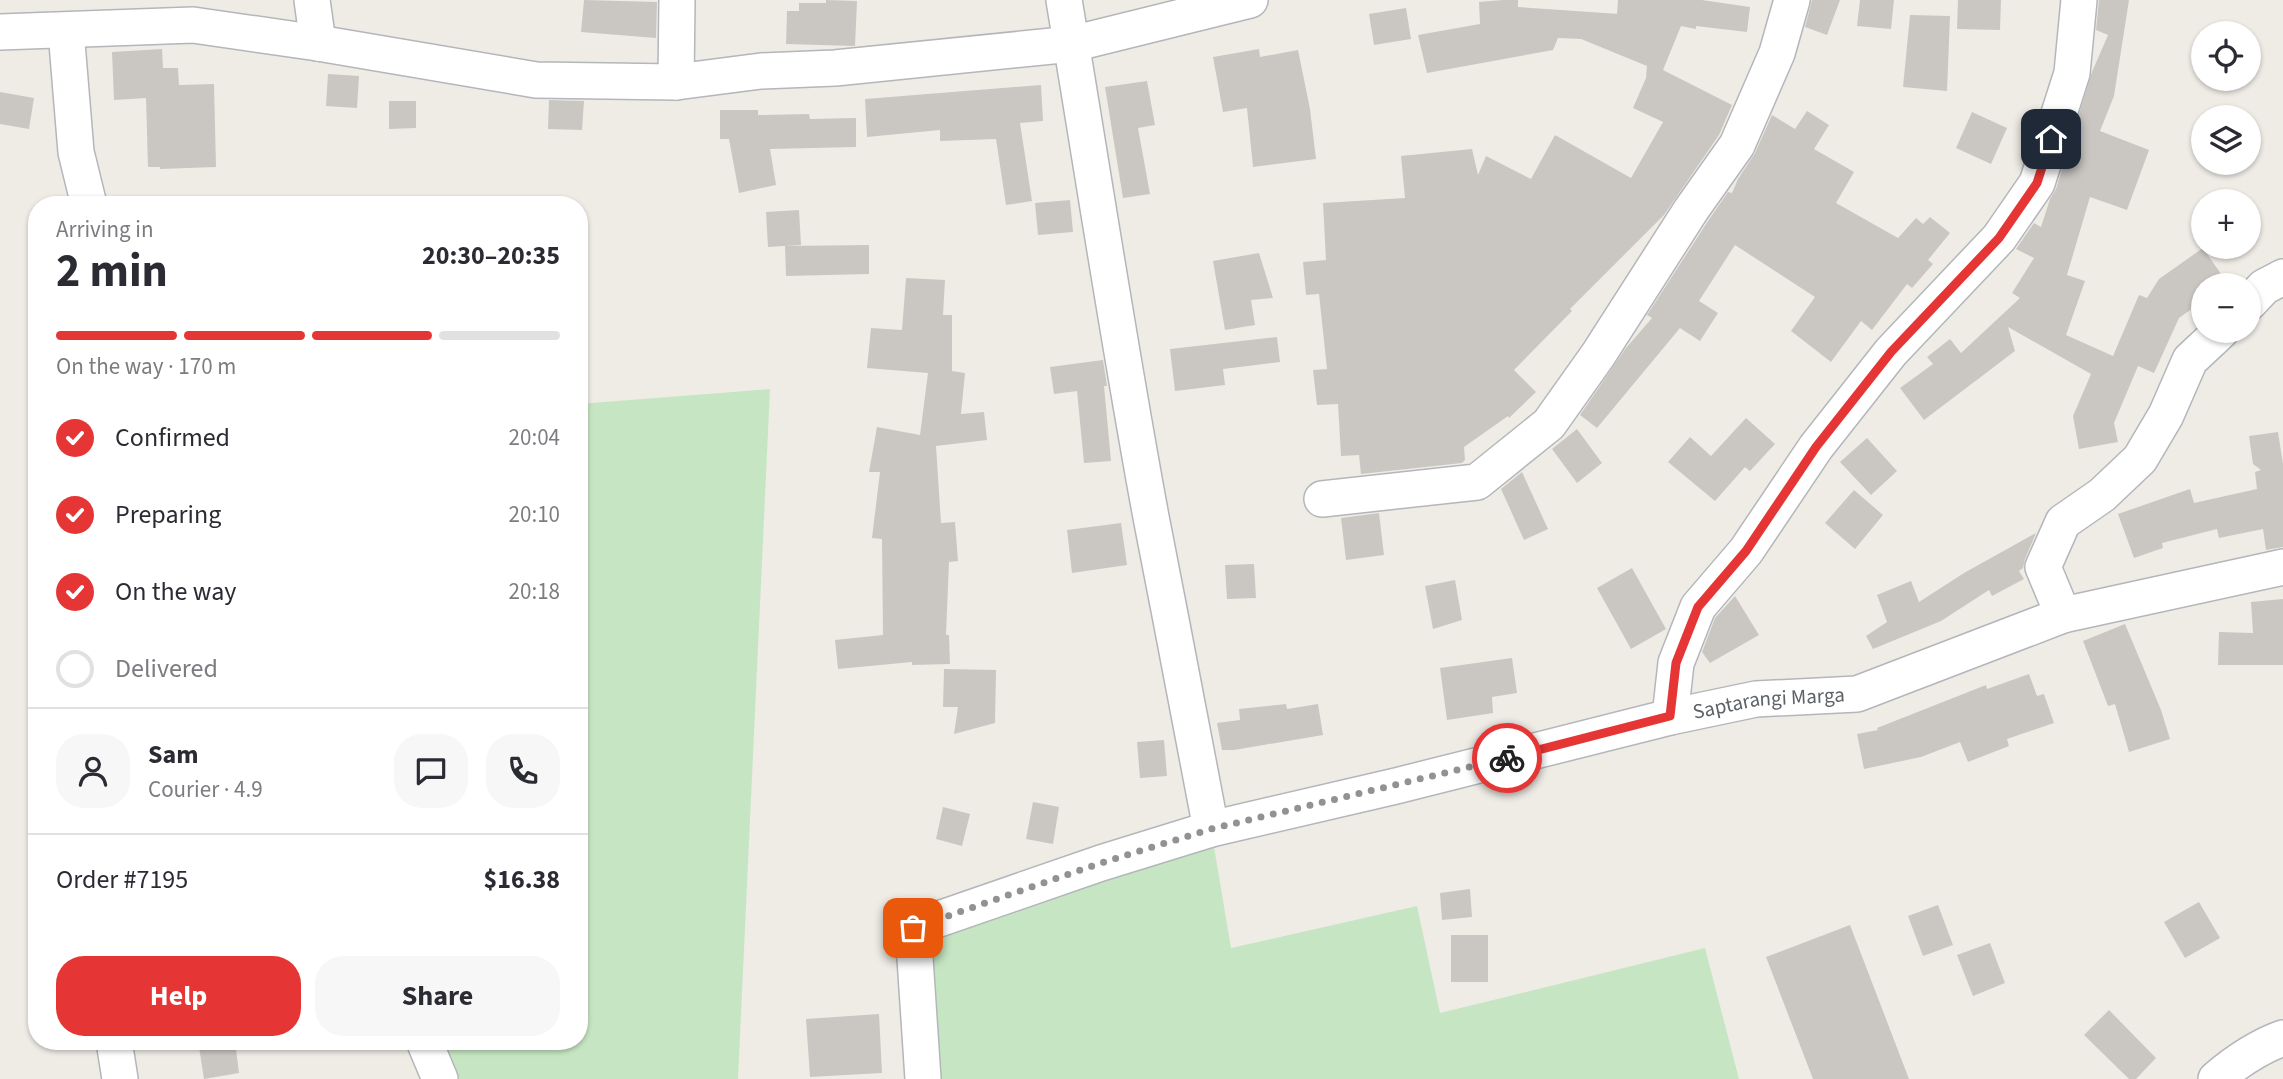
<!DOCTYPE html>
<html lang="en">
<head>
<meta charset="utf-8">
<style>
  :root { --surface:#fff; --page:#f7f7f7; --text:#2b2b33; --muted:#7c7c81; --line:#e1e1e2; --accent:#e63535 }
  body { margin:0; font-family:"Source Sans 3",sans-serif; background:var(--page); color:var(--text); height:100vh; display:flex; flex-direction:column; font-size:26px; white-space:nowrap }
  * { box-sizing:border-box; margin:0 }
  p { font-size:23px; color:var(--muted) }
  .icon { flex:none; width:38px; height:38px; fill:none; stroke:currentColor; stroke-width:2; stroke-linecap:round; stroke-linejoin:round }
  .map { position:relative; flex:1; overflow:hidden }
  .drawer { position:absolute; left:28px; top:196px; width:560px; height:854px; display:flex; flex-direction:column; background:var(--surface); border-radius:28px; box-shadow:0 2px 5px #0004 }
  .drawer>* { flex:none }
  .fabs { position:absolute; left:2191px; top:21px; display:grid; gap:14px }
  .fabs a { display:grid; place-items:center; width:70px; height:70px; border-radius:50%; background:var(--surface); box-shadow:0 2px 5px #0004; font-size:35px }
  .pin { position:absolute; display:grid; place-items:center; width:60px; height:60px; color:#fff; margin:-30px; border-radius:14px; box-shadow:0 4px 10px #0006 }
  .courier { position:absolute; display:grid; place-items:center; width:70px; height:70px; margin:-35px; border:5px solid #e63535; border-radius:50%; background:#fff; color:#222; box-shadow:0 2px 9px #0007 }
  .overview em { font-style:normal; font-weight:700 }
  .overview div { display:flex; flex-direction:column-reverse }
  .overview { display:flex; align-items:center; justify-content:space-between; height:119px; padding:0 28px }
  h1 { font-size:46px; font-weight:700; line-height:52px }
  .bar { display:grid; grid-template-columns:repeat(4,1fr); gap:10px 7px; align-content:center; height:84px; padding:0 28px }
  .bar i { height:9px; border-radius:5px; background:var(--line) }
  .bar .selected { background:var(--accent) }
  .bar p { grid-column:span 4 }
  .line { display:flex; align-items:center; gap:18px; padding:0 28px; border-top:2px solid var(--line) }
  .line div { flex:1 }
  .round { display:grid; place-items:center; flex:none; width:74px; height:74px; border-radius:28px; background:var(--page) }
  ol { padding:0 28px; list-style:none }
  li { display:flex; align-items:center; gap:21px; height:77px }
  li p { margin-inline-start:auto }
  li .icon { padding:7px; border-radius:50%; background:var(--accent); color:#fff; stroke-width:4 }
  li:last-child { color:var(--muted) }
  li i { width:38px; height:38px; border:4px solid var(--line); border-radius:50% }
  .primary-button { display:flex; gap:14px; margin-top:auto; padding:14px 28px }
  .primary-button a { flex:1; height:80px; border-radius:28px; background:var(--accent); color:#fff; font-size:28px; font-weight:700; line-height:80px; text-align:center }
  .primary-button a+a { background:var(--page); color:var(--text) }
  .map>svg:first-child { display:block }
  .green { fill:#c6e6c3 }
  .building { fill:#cac7c3 }
  .lines { fill:none; stroke-linecap:round; stroke-linejoin:round }
  .minor-casing { stroke:#b3b6ba; stroke-width:38 }
  .minor { stroke:#fff; stroke-width:35 }
  .done { stroke:#909293; stroke-width:7; stroke-dasharray:0 12.6 }
  .route { stroke:#e63535; stroke-width:9 }
  .labels { text-anchor:middle; stroke-width:7; stroke-linejoin:round; paint-order:stroke }
  .street-label { font-size:21px; fill:#5d6266; stroke:#fff }
</style>
</head>
<body>
<div class="map">
<svg width="2283" height="1079" viewBox="0 0 2283 1079">
  <rect width="100%" height="100%" fill="#efece6"/>
  <path class="green" d="M770 389 738 1079H440L424 1041H579V404Z
    M1211 829 1231 948 1417 906 1440 1013 1705 948 1739 1079H923L913 928Z"/>
  <path class="building" d="M584 0 657 2 656 38 581 32Z
    M826 0 857 1 855 46 786 44 787 11H799V3H826Z
    M1503 0H1518V7L1619 14H1617L1618 0H1702L1750 7 1747 32 1696 26V29L1681 26 1663 70 1732 105 1719 135 1664 215 1570 309 1572 311 1514 370 1536 392 1509 418 1508 416 1464 447 1465 460 1462 463 1361 474 1359 455 1341 456 1338 404 1317 405 1313 370 1327 369 1319 294 1306 295 1303 262 1326 260 1323 203 1405 198 1401 156 1472 149 1478 175 1486 156 1531 179 1555 135 1631 178 1663 122 1633 108 1646 78 1647 66 1581 39 1558 38 1553 50 1427 73 1418 35 1480 24 1479 2Z
    M1812 0H1840L1827 35 1805 27Z
    M1860 0H1894L1891 29 1857 26Z
    M1958 0H2001L2000 30 1957 29Z
    M2099 0H2129L2114 96 2100 131 2149 150 2127 210 2090 197 2067 275 2085 281 2066 335 2113 356 2139 295 2147 298 2159 279 2203 248 2228 284 2203 285V301L2179 318 2154 373 2138 366 2114 423 2118 442 2079 449 2073 416 2091 374 2008 327 2015 351 1924 420 1900 388 1933 364 1927 357 1950 339 1961 353 2020 298 2012 293 2034 258 2016 249 2034 223 2041 227 2050 199 2056 189 2092 72 2108 35 2096 30Z
    M1406 8 1411 39 1374 45 1369 14Z
    M1910 15 1950 16 1947 91 1903 87Z
    M162 49 163 68H178L179 85 214 84 216 167 160 169V167H148L146 98 114 100 112 52Z
    M1259 49 1260 57 1298 50 1310 109 1316 159 1253 167 1247 108 1223 112 1213 57Z
    M328 74 359 76 357 108 326 106Z
    M1147 81 1155 125 1138 128 1150 194 1123 198 1105 87Z
    M1041 85 1043 121 1020 123 1032 201 1006 205 996 139 940 141V130L867 137 865 99Z
    M0 92 34 98 29 129 0 124Z
    M549 100 584 101 582 130 548 129Z
    M389 101H416V128L389 129Z
    M720 110H758V115L809 114 810 119 856 118V147L770 149 776 185 739 193 729 139H720Z
    M1807 111 1829 125 1814 149 1854 172 1836 203 1898 238 1916 218 1923 224 1930 217 1950 233 1928 260 1933 264 1912 288 1907 284 1872 330 1861 321 1831 362 1791 331 1815 297 1735 245 1699 301 1718 313 1700 341 1680 328 1597 428 1580 415 1626 348 1652 318 1647 315 1708 221 1728 192 1732 193 1738 179 1755 153 1772 115 1795 129Z
    M1972 112 2007 128 1991 164 1956 148Z
    M1070 200 1073 232 1038 235 1035 203Z
    M799 210 801 245 768 247 766 212Z
    M869 245V274L786 276 785 246Z
    M1259 253 1273 298 1251 300 1255 325 1225 330 1213 261Z
    M906 278 945 280 943 315H952V371L965 373 961 414 984 412 987 440 936 446 941 523 955 522 958 561 949 562 946 635H949L950 664 912 665V662L838 669 835 640 883 635 882 539 872 538 880 472H869L877 427 920 435 928 373 867 368 871 328 902 330Z
    M1277 337 1280 362 1223 369 1225 385 1175 391 1170 349Z
    M1103 360 1107 386H1104L1111 461 1084 463 1077 391 1054 394 1050 367Z
    M1746 418 1775 444 1750 471 1745 467 1715 501 1668 462 1690 437 1711 456Z
    M1577 429 1602 463 1577 483 1552 449Z
    M2278 432 2283 464V547L2266 550 2263 529 2219 538 2217 529 2162 543 2163 548 2134 558 2118 514 2190 489 2194 503 2257 489 2255 472 2261 470 2253 464 2249 436Z
    M1867 438 1897 471 1871 495 1840 462Z
    M1522 472 1548 529 1524 540 1501 489Z
    M1854 490 1883 515 1855 549 1825 523Z
    M1379 513 1384 555 1346 560 1341 518Z
    M1121 523 1127 565 1072 573 1067 530Z
    M2036 533 2025 559 2023 568 2019 571 2024 579 1992 596 1989 590 1941 621 1873 649 1866 636 1887 622 1877 595 1911 581 1919 602 1964 573Z
    M1254 564 1256 598 1227 599 1225 565Z
    M1632 568 1666 629 1631 649 1597 588Z
    M1455 580 1462 620 1433 629 1425 586Z
    M1735 596 1759 635 1710 663 1702 652 1715 618Z
    M2283 599V665H2218L2219 632 2253 633 2251 602Z
    M2125 624 2161 710 2170 739 2129 752 2115 704 2108 706 2083 641Z
    M1512 658 1517 693 1492 697 1493 713 1447 720 1440 668Z
    M944 669 996 670 995 723 954 734 958 707H943Z
    M2029 674 2037 696 2044 694 2054 723 2007 739 2009 746 1968 762 1960 742 1921 757 1864 769 1857 734 1878 730 1877 728 1986 685 1987 689Z
    M1286 704 1287 709 1318 704 1323 735 1234 750H1222L1217 723 1240 720 1239 709Z
    M1164 740 1167 776 1140 778 1137 742Z
    M1033 802 1059 807 1053 844 1026 839Z
    M943 807 970 814 962 846 936 839Z
    M1470 889 1472 917 1442 920 1440 893Z
    M2199 902 2220 938 2185 958 2164 922Z
    M1938 905 1953 945 1923 956 1908 916Z
    M1850 925 1909 1079H1813L1766 957Z
    M1451 935H1488V982H1451Z
    M1990 943 2005 983 1973 996 1957 955Z
    M2109 1010 2156 1058 2136 1079H2129L2084 1035Z
    M879 1014 882 1073 810 1077 806 1019Z
    M198 1041H235L239 1073 204 1079Z"/>
  <g class="lines">
    <defs>
      <g id="minor">
        <path d="M312 0 318 43"/>
        <path d="M1064 0C1093 173 1119 345 1151 517 1171 621 1192 725 1211 829"/>
        <path d="M66 31 76 152 89 205"/>
        <path d="M0 32 193 25 318 43 536 80 676 82 761 71 835 68 1072 44 1250 0"/>
        <path d="M676 82 677 0"/>
        <path d="M2249 303 2264 287 2283 277"/>
        <path d="M1322 499 1477 482 1549 424 1598 355 1691 210 1737 145 1777 53 1792 0"/>
        <path d="M2063 615 2043 567 2063 522 2102 495 2140 459 2166 415 2190 360 2221 331"/>
        <path d="M1670 717 1676 663 1698 607 1746 551 1816 447 1891 352 1999 238 2037 183 2072 73 2079 0"/>
        <path d="M114 1041 120 1079"/>
        <path d="M424 1041 440 1079"/>
        <path id="s1" d="M923 1079 913 928 1101 863 1211 829 1396 786 1670 717 1756 699 1857 694 2063 615 2283 567"/>
        <path d="M2216 1079C2236 1062 2258 1047 2283 1038"/>
      </g>
    </defs>
    <use href="#minor" class="minor-casing"/>
    <use href="#minor" class="minor"/>
  </g>
  <g class="lines">
    <path class="done" d="M913 928 1101 863 1211 829 1507 758"/>
    <path class="route" d="M1507 758 1670 716 1676 663 1698 607 1746 551 1816 447 1891 352 1999 238 2037 183 2051 139"/>
  </g>
  <g class="labels">
    <g class="street-label">
      <text dy="7" stroke="none"><textPath href="#s1" startOffset="1038">Saptarangi Marga</textPath></text>
    </g>
  </g>
</svg>
<div class="fabs">
<a><svg class="icon" aria-label="locate" viewBox="0 0 24 24"><circle cx="12" cy="12" r="6"/><path d="M12 2v4M12 18v4M2 12h4M18 12h4"/></svg></a>
<a><svg class="icon" aria-label="layers" viewBox="0 0 24 24"><path d="M12 4l9 5-9 5-9-5zM3 14l9 5 9-5"/></svg></a>
<a>+</a>
<a>−</a>
</div>
<div class="pin" style="left:913px;top:928px;background:#ea580c"><svg class="icon" aria-label="bag" viewBox="0 0 24 24"><path d="M5 8h14l-1 12H6zM9 8a3 3 0 0 1 6 0"/></svg></div>
<div class="pin" style="left:2051px;top:139px;background:#1f2937"><svg class="icon" aria-label="home" viewBox="0 0 24 24"><path d="M3 11l9-7 9 7M6 9v11h12V9"/></svg></div>
<div class="courier" style="left:1507px;top:758px"><svg class="icon" aria-label="bike" viewBox="0 0 24 24"><circle cx="6" cy="16" r="4"/><circle cx="18" cy="16" r="4"/><path d="M6 16l4-8h5l3 8M10 8l3 8H6M13 5h3"/></svg></div>
<section class="drawer">
<div class="overview"><div><h1>2 min</h1><p>Arriving in</p></div><em>20:30–20:35</em></div>
<div class="bar"><i class="selected"></i><i class="selected"></i><i class="selected"></i><i></i><p>On the way · 170 m</p></div>
<ol>
<li><svg class="icon" aria-label="check" viewBox="0 0 24 24"><path d="M5 12l5 5 9-10"/></svg>Confirmed<p>20:04</p></li>
<li><svg class="icon" aria-label="check" viewBox="0 0 24 24"><path d="M5 12l5 5 9-10"/></svg>Preparing<p>20:10</p></li>
<li><svg class="icon" aria-label="check" viewBox="0 0 24 24"><path d="M5 12l5 5 9-10"/></svg>On the way<p>20:18</p></li>
<li><i></i>Delivered</li>
</ol>
<div class="line" style="height:126px"><a class="round"><svg class="icon" aria-label="person" viewBox="0 0 24 24"><circle cx="12" cy="8" r="4"/><path d="M4 21q1-7 8-7t8 7"/></svg></a><div><b>Sam</b><p>Courier · 4.9</p></div><a class="round"><svg class="icon" aria-label="chat" viewBox="0 0 24 24"><path d="M4 5h16v11H9l-5 4z"/></svg></a><a class="round"><svg class="icon" aria-label="phone" viewBox="0 0 24 24"><path d="M5 4h4l2 5-3 2q2 4 5 5l2-3 5 2v4C11 20 4 13 5 4z"/></svg></a></div>
<div class="line" style="height:91px"><div>Order #7195</div><b>$16.38</b></div>
<div class="primary-button"><a>Help</a><a>Share</a></div>
</section>
</div>
</body>
</html>
